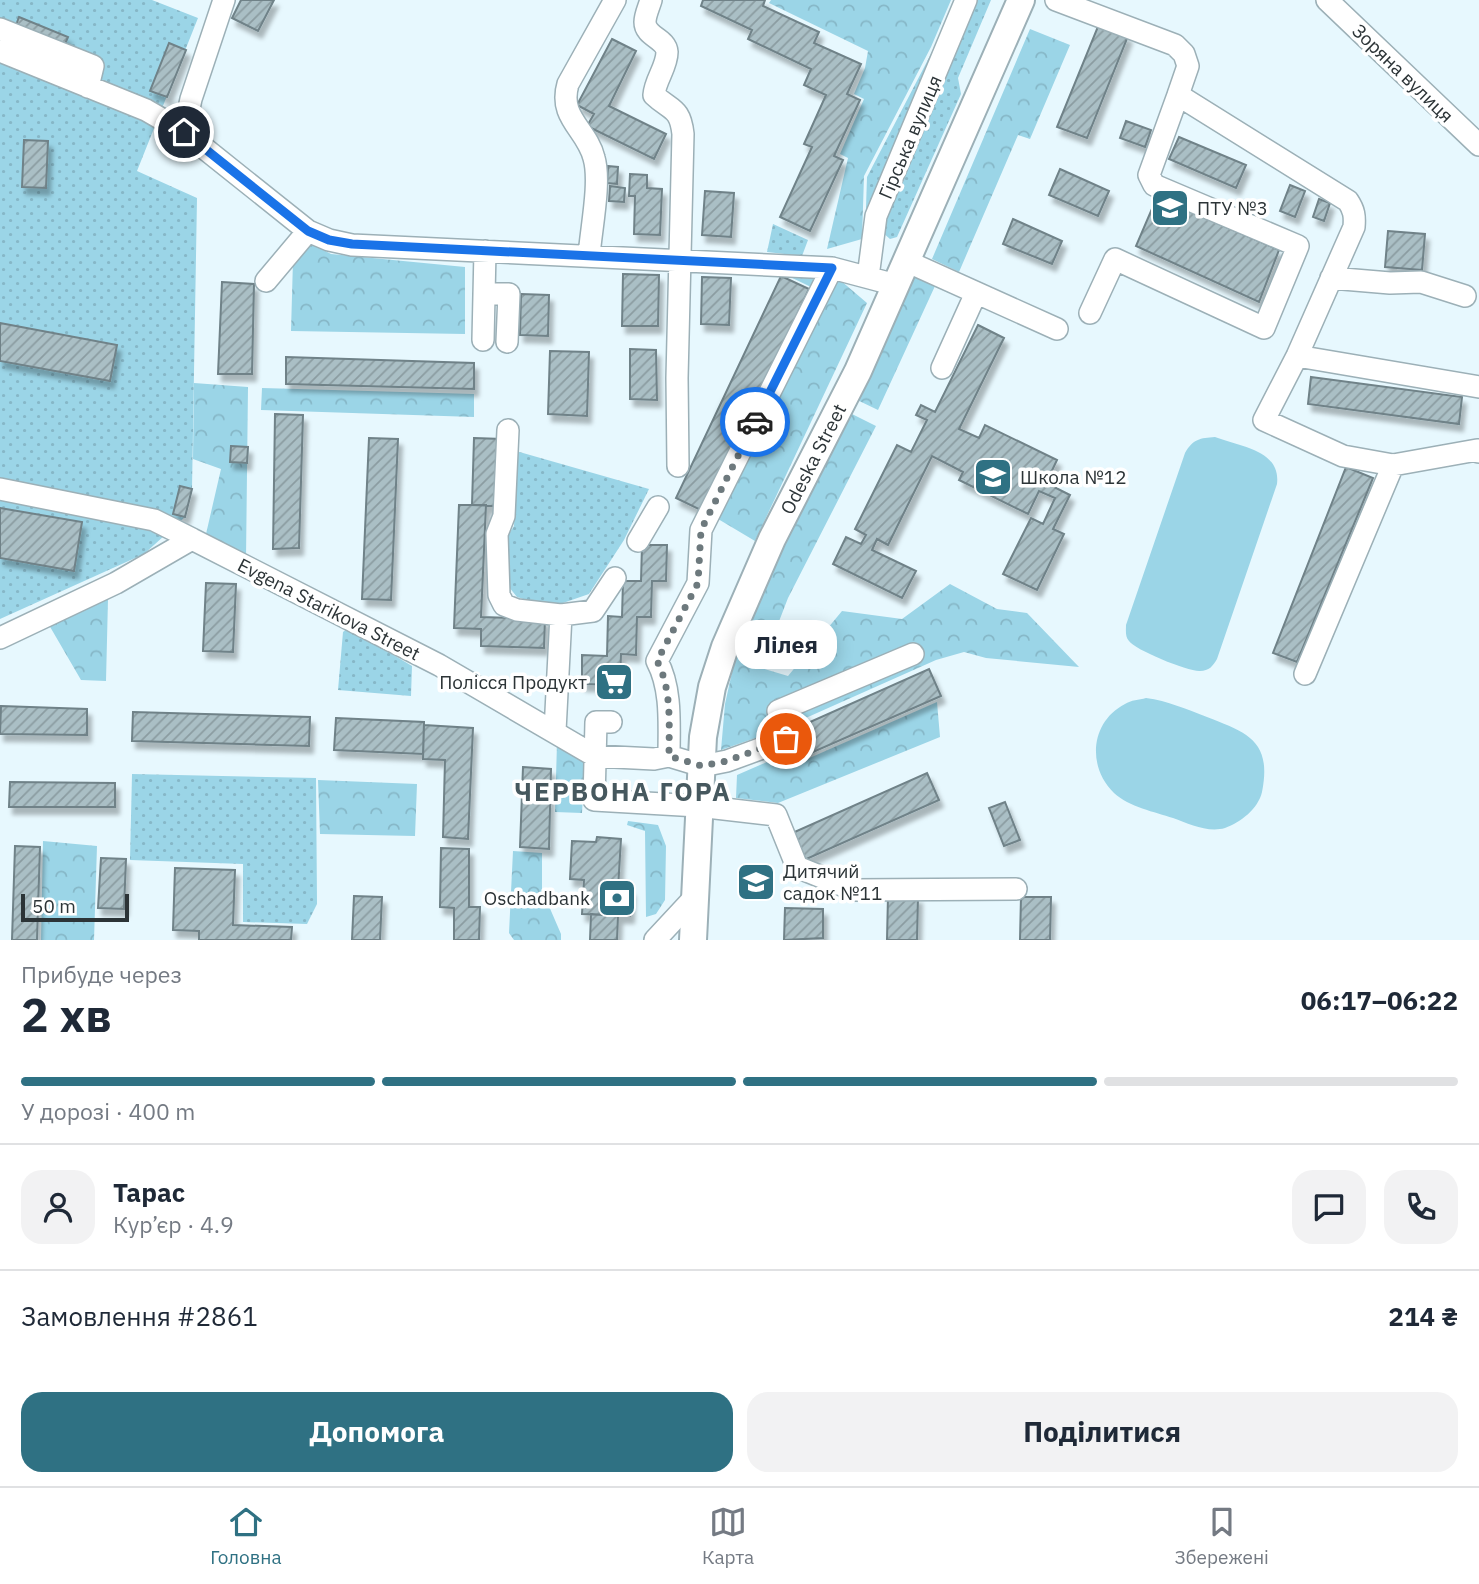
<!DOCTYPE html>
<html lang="uk">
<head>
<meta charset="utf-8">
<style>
  :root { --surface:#fff; --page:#f2f2f3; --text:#1f2937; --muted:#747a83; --line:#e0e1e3; --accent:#2f7183 }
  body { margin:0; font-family:"IBM Plex Sans",sans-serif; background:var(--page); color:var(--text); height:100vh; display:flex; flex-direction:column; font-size:26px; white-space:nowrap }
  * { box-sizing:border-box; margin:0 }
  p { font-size:23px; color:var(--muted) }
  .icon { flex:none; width:38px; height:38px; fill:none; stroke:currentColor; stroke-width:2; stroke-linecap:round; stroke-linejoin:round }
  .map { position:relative; height:940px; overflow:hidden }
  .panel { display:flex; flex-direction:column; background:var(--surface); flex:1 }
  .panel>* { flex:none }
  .scale { position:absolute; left:21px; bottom:18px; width:108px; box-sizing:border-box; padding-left:7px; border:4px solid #2c3437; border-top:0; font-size:19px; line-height:24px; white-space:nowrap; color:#2c3437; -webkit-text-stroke:5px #fff; paint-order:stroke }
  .pin { position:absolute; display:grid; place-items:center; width:60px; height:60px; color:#fff; margin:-30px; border:4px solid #fff; border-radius:50%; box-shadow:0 2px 7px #0007 }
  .courier { position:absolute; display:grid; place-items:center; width:70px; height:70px; margin:-35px; border:5px solid #1a73e8; border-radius:50%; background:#fff; color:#222; box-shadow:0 2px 9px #0007 }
  .bubble { position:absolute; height:49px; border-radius:21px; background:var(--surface); box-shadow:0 4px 18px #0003; font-size:23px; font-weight:700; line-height:49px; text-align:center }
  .headline em { font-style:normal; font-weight:700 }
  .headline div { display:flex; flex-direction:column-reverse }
  .headline { display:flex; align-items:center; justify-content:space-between; height:119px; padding:0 21px }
  h1 { font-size:46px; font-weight:700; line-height:52px }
  .bar { display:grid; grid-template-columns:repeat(4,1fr); gap:10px 7px; align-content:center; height:84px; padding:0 21px }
  .bar i { height:9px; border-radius:5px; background:var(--line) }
  .bar .active { background:var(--accent) }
  .bar p { grid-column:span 4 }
  .line { display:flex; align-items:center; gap:18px; padding:0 21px; border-top:2px solid var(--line) }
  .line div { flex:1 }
  .round { display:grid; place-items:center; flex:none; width:74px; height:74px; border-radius:21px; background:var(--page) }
  .action { display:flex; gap:14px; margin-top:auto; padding:14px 21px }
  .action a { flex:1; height:80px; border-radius:21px; background:var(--accent); color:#fff; font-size:28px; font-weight:700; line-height:80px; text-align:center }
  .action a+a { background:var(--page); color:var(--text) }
  .tabs { display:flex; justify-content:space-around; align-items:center; height:98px; border-top:2px solid var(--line); background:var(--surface); font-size:19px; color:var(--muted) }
  .tabs a { display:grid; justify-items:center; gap:4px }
  .tabs .active { color:var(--accent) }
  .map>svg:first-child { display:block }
  .green { fill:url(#green-dots) }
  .forest { fill:url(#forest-crowns) }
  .pitch { fill:#9bd5e7 }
  .building { fill:url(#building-hatch); stroke:#6f8288; stroke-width:2; filter:url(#shadow) }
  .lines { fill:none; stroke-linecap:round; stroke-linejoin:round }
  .minor-casing { stroke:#9cb0b7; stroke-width:24 }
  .major-casing { stroke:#9cb0b7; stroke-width:30 }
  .minor { stroke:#fff; stroke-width:21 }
  .major { stroke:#fff; stroke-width:26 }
  .done { stroke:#6d797d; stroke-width:7; stroke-dasharray:0 12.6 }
  .route { stroke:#1a73e8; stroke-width:9 }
  .labels { text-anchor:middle; stroke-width:7; stroke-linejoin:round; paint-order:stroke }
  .street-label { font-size:19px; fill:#2c3437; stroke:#fff }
  .poi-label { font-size:19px; fill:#2c3437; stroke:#fff; text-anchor:start }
  .district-label { font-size:26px; font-weight:bold; letter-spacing:2px; fill:#46585e; stroke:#fff }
</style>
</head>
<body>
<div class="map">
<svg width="1479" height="940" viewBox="0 0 1479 940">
  <defs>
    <pattern id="green-dots" width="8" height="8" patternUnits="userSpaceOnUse" patternTransform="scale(1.75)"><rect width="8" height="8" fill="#9bd5e7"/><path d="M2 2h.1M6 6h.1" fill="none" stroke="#86b7c7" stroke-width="1.8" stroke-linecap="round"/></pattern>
    <pattern id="forest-crowns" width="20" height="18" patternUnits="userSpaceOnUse" patternTransform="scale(1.75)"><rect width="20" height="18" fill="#9bd5e7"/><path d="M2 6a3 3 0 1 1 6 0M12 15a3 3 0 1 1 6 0" fill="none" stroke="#86b7c7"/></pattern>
    <pattern id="building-hatch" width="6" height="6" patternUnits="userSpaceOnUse" patternTransform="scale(1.75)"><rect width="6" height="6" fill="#aabfc5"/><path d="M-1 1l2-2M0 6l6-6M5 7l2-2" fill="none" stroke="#8b9ca1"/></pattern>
    <filter id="shadow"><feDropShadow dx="4" dy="7" stdDeviation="2" flood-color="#0004"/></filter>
  </defs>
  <rect width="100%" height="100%" fill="#e7f8fe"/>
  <path class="green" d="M0 0H152L198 18 137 171 197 198 192 489 185 517 144 554 0 619Z
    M954 0H991L958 78 961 94 897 237 890 239 882 232 865 238 867 177 933 50Z
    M773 224 808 240 802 256 767 252Z
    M516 451 649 489 624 540 589 594 563 603 542 605 517 597 505 582 503 543 514 526Z
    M348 628 412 666 411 696 338 690 343 632Z
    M132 774 316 778 317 904 307 924 243 922V864L130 860Z"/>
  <path class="forest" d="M771 0H951L931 47 864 176 862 239 827 249 848 158 840 154 864 99 854 94 865 68 868 51 769 3Z
    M1030 29 1070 45 1030 139 1018 135 959 272 932 259Z
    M308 242 331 254 465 267V334L291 331 293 260Z
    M833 274 867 303 755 541 708 513 811 287 786 275Z
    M913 274 935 286 878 410 853 398Z
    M194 383 248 387 246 559 206 534 221 469 193 459Z
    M262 388 474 394V417L261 410Z
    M846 411 876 426 788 598 761 668 788 676 842 611 902 619 950 584 997 609 1027 613 1079 667 986 658 964 652 936 660 781 729 721 750 725 704 738 645 782 541Z
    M108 599 106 681 81 680 49 625Z
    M937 702 940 737 778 803 736 798 737 775 783 755 789 767Z
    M557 743 585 756 582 813 555 812Z
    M318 780 417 784 415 836 320 834Z
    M628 821 658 825 666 846 665 900 656 914 646 917 645 831 627 825Z
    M43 841 97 846 94 940H41Z
    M513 851 542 853V890L561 934V940H514L509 933Z"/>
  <path class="pitch" d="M1215 437C1241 447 1281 450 1277 484L1217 659C1213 666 1209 671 1200 671 1189 672 1135 650 1129 641 1125 637 1126 630 1126 625L1185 453C1193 439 1200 438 1215 437Z
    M1146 698C1168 701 1186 709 1207 717 1248 733 1272 741 1262 792 1258 809 1241 822 1225 828 1208 833 1189 824 1173 818 1155 812 1129 807 1114 793 1087 767 1090 722 1125 704 1131 700 1139 700 1146 698Z"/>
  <path class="building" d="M241 0H274L258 31 232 18Z
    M703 0H765L763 6 819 32 814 43 861 64 847 94 860 100 834 156 843 160 810 231 780 217 812 147 804 144 826 95 804 85 811 69 748 39 752 30 701 6Z
    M19 17 68 37 63 49 15 28Z
    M1099 24 1128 36 1087 138 1057 127Z
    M612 39 636 51 609 106 666 134 654 159 587 126 594 114 577 105Z
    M169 43 186 50 167 97 150 91Z
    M1126 121 1151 130 1145 147 1120 138Z
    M1179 137 1246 165 1236 188 1169 159Z
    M24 140 48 141 46 188 22 187Z
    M608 166 618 167 617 184 607 183Z
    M1060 169 1109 191 1098 216 1049 195Z
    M630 174 647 175V188L662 189 660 235 634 234 635 196H629Z
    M1290 185 1305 191 1295 217 1280 211Z
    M610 186 625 188 624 202 609 201Z
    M705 191 734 193 731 237 702 235Z
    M1157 197 1279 250 1259 302 1136 246Z
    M1319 199 1330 203 1324 221 1313 217Z
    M1013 219 1062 241 1052 264 1003 244Z
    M1388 231 1425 234 1422 270 1385 267Z
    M623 274 659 275 658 326H622Z
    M781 276 809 289 705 512 676 498Z
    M702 277 731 278 729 325 701 324Z
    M222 282 254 284 252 374H218Z
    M521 294 549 295 548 336 520 335Z
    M0 323 117 345 110 381 0 361Z
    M978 325 1004 338 959 429 979 438 985 425 1057 460 1046 483 1070 495 1053 529 1064 534 1037 590 1003 574 1031 518 1043 524 1055 498 1039 491 1028 514 959 480 963 472 932 456 888 545 877 539 872 550 916 571 902 598 833 564 846 537 861 544 866 535 855 529 897 445 911 452 927 420 916 415 921 405 935 412Z
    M630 349 656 350 657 400 630 399Z
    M550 351 589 352 587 416 548 414Z
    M286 357 474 363V389L286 384Z
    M1311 377 1462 397 1459 424 1308 404Z
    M275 414 303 415 299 548 273 549Z
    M369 438 398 439 391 600 362 599Z
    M474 438 502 439 500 506 472 505Z
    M231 446 248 447 247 463 230 462Z
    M1346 467 1373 478 1297 662 1273 653Z
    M180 486 192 489 185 517 173 514Z
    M459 505H486L481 617 545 619 544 648 481 646V629L454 628Z
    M0 508 82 522 74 571 0 558Z
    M642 545H667L666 581H652L651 617H637L636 655 621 654 620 685 582 684V655L607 656 608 616 622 617 623 581H641Z
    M206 583 236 584 233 652 203 651Z
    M929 669 941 696 804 756 792 730Z
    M1 706 87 709V735L0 734Z
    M133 712 310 717 309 746 132 741Z
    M336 718 424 722 423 754 334 750Z
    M424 725 473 728 468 839 443 837 445 760 423 759Z
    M523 767 551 769 549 849 520 847Z
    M927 773 939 800 802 861 790 834Z
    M10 782 115 783V807H9Z
    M1005 802 1020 840 1004 846 989 808Z
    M597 837 621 839 618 889 631 890 630 916 582 914 584 880 570 879 572 841 596 842Z
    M15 846 40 847 37 940H12Z
    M441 848 469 849V907H480L479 940H454V908L440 907Z
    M101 858 126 859 124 909 98 908Z
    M175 868 235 870 233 925 292 927 291 940H199V931L173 930Z
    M354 896 382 897 380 940H352Z
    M888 896 918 897 917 940H887Z
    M1021 897H1051L1050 940H1020Z
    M785 908 823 909V938L784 940Z
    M591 914 618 916 617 940H590Z"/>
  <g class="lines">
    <defs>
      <path id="minor" d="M224 0 191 99 184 132 308 231 329 240 352 245 832 268 896 285
        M651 0C649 7 645 15 645 22 645 37 666 38 667 52 667 67 655 80 654 95 671 111 680 107 683 134L677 378 678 466
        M1056 0 1175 45 1184 54 1188 66 1178 95 1348 201C1354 210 1355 216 1354 227L1297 356 1264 420 1343 456 1393 465
        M1327 0 1479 145
        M0 29 93 66 88 87
        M0 51 146 110 184 132
        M589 256C591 229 601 182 594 158 587 129 558 118 568 84L615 0
        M906 261 1057 329
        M868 277 876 216 966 0
        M1331 278 1390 283 1421 282 1465 296
        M266 281 308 231
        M484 294H509L507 342
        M1090 313 1115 259 1264 328 1298 246 1154 185 1149 175 1178 95
        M483 340 485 251
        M1297 356 1479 387
        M942 368 976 293
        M508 430 504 516 497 534 499 595 504 605 517 610 561 615 555 731
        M0 489 154 520 192 539
        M638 541 658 507
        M561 615 593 611 615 578
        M0 638 116 583 192 539 439 665 595 756 654 759 669 756 702 766 727 761 787 739 778 711 913 654
        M1305 674 1393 465 1477 450 1479 452
        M611 722H596L594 800 698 806 776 815 797 867 854 890 1016 889
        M669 756C669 725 672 689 657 661L698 583 701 530 832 268
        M655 940 695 897"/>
      <path id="major" d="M693 940 703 737 712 687 725 647 772 539 858 371 1021 0"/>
    </defs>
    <use href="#minor" class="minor-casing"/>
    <use href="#major" class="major-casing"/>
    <use href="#minor" class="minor"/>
    <use href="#major" class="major"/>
  </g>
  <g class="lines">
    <path class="done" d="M755 422 701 530 698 583 657 661C672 689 669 725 669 756L702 766 727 761 786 739"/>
    <path class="route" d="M184 132 308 231 329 240 352 244 832 268 755 422"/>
  </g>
  <defs>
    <symbol id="university-square" viewBox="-11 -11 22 22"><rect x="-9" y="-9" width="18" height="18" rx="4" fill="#2f7183" stroke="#fff"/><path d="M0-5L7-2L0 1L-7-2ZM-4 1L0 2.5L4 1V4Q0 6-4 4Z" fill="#fff"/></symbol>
    <symbol id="school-square" viewBox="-11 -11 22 22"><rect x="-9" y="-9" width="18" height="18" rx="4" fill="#2f7183" stroke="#fff"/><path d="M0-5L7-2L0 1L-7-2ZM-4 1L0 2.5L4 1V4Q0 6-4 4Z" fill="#fff"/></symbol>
    <symbol id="supermarket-square" viewBox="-11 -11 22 22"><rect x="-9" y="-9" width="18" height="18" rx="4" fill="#2f7183" stroke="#fff"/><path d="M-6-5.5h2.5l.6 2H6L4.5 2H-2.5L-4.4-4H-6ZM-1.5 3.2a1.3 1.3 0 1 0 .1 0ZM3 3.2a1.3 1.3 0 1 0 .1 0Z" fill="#fff"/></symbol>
    <symbol id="bank-square" viewBox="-11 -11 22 22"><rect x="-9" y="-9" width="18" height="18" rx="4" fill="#2f7183" stroke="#fff"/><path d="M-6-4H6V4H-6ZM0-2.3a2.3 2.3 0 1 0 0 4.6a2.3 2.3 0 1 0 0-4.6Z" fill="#fff"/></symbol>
  </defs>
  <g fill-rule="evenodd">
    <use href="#university-square" x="1148" y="186" width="44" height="44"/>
    <use href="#school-square" x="971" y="455" width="44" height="44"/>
    <use href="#supermarket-square" x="592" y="660" width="44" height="44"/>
    <use href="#school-square" x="734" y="860" width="44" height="44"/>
    <use href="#bank-square" x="595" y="876" width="44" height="44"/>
  </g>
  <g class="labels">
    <g class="street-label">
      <text transform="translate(1403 73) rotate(44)" y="7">Зоряна вулиця</text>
      <text transform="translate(910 137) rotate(-67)" y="7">Гірська вулиця</text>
      <text transform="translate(813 459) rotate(-63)" y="7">Odeska Street</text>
      <text transform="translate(329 609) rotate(27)" y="7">Evgena Starikova Street</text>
    </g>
    <g class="poi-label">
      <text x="1197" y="215">ПТУ №3</text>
      <text x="1020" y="484">Школа №12</text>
      <text x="587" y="689" text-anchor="end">Полісся Продукт</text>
      <text x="783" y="878">Дитячий<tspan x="783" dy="22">садок №11</tspan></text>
      <text x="590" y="905" text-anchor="end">Oschadbank</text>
    </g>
    <g class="district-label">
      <text x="623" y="801">ЧЕРВОНА ГОРА</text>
    </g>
  </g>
</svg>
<div class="scale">50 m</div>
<div class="pin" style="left:786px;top:739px;background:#ea580c"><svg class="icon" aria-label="bag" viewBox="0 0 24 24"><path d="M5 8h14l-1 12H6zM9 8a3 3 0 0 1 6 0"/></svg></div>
<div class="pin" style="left:184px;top:132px;background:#1f2937"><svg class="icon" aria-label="home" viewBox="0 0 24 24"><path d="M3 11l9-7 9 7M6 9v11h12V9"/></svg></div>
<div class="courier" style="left:755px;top:422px"><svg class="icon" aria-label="car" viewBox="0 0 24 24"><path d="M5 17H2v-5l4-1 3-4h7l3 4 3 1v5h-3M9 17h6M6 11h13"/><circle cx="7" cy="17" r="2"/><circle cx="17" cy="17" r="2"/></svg></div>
<div class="bubble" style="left:735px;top:620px;width:102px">Лілея</div>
</div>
<section class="panel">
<div class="headline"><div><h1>2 хв</h1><p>Прибуде через</p></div><em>06:17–06:22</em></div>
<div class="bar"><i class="active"></i><i class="active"></i><i class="active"></i><i></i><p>У дорозі · 400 m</p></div>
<div class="line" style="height:126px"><a class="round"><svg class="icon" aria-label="person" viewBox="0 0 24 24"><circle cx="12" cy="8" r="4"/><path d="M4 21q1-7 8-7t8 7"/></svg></a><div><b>Тарас</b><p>Кур’єр · 4.9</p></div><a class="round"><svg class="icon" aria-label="chat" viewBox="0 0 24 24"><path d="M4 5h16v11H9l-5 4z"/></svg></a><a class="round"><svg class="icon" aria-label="phone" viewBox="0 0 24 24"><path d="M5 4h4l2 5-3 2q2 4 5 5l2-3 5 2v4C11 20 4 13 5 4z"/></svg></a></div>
<div class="line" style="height:91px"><div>Замовлення #2861</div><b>214 ₴</b></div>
<div class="action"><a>Допомога</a><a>Поділитися</a></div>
</section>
<nav class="tabs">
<a class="active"><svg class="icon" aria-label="home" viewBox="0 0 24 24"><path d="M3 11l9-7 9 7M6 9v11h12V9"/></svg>Головна</a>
<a><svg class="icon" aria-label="map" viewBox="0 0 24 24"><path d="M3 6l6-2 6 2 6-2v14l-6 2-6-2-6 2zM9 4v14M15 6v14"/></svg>Карта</a>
<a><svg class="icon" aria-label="saved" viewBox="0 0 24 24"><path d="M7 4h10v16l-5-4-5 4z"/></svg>Збережені</a>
</nav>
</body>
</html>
